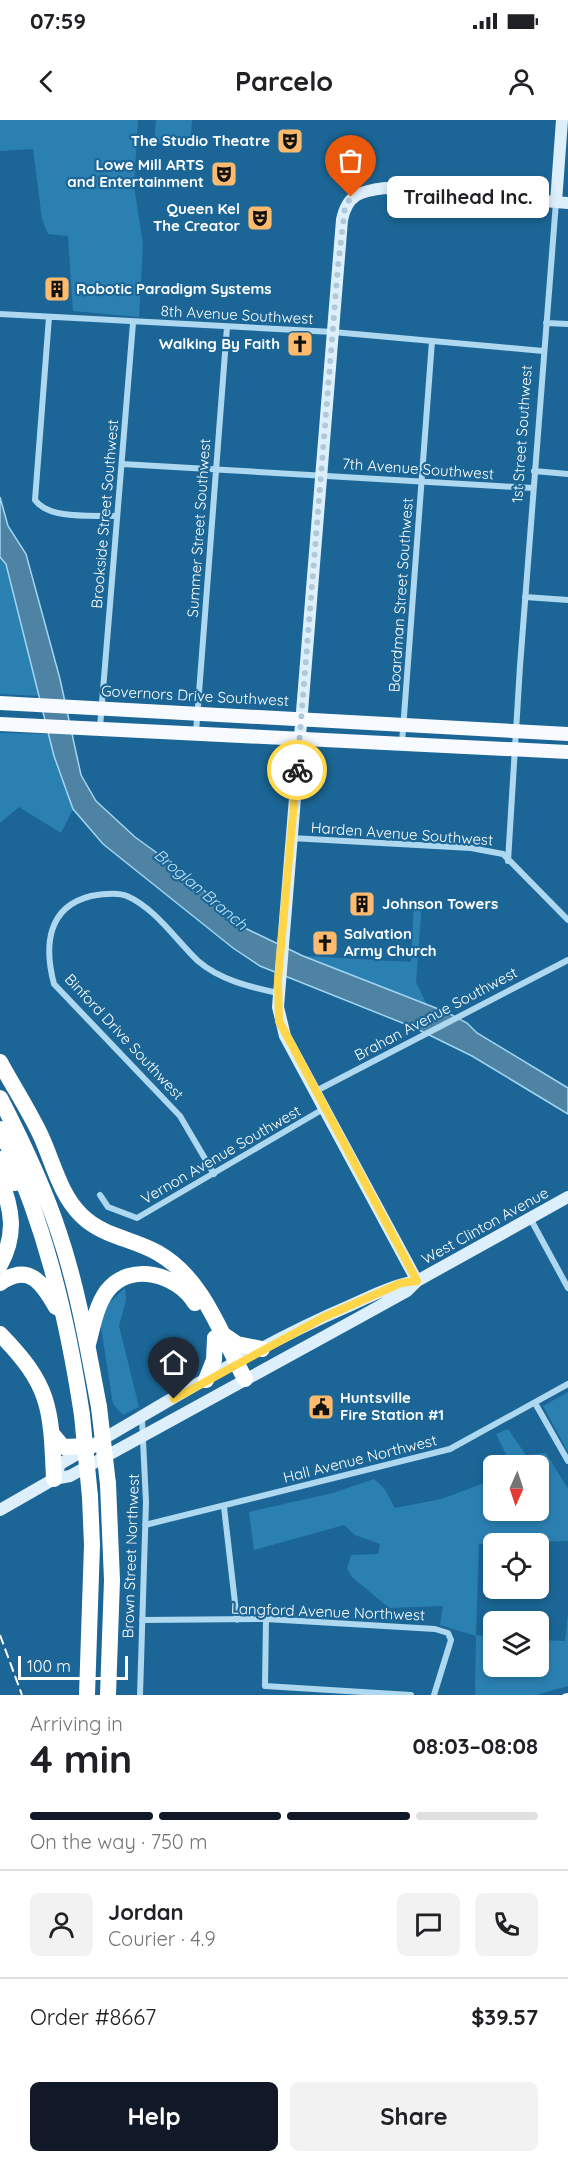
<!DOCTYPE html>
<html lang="en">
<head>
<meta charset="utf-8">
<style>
  :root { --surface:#fff; --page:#f2f2f2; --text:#202124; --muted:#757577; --line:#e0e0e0; --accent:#111827 }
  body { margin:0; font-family:Quicksand,sans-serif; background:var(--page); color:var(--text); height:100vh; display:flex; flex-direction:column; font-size:22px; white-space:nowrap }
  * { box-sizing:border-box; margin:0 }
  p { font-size:20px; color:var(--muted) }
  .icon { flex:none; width:33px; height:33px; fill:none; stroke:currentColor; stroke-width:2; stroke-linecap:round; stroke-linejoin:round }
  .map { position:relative; height:1575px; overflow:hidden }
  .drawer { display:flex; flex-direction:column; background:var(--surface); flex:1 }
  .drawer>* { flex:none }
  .needle { width:39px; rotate:183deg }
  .tools { position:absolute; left:483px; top:1335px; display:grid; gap:12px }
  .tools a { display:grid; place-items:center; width:66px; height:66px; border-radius:9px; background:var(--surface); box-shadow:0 3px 9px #0003; font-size:30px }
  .scale { position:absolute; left:18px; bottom:15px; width:110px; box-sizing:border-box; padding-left:6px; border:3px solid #fff; border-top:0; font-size:16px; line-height:21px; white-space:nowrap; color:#fff; -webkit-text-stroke:4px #1b6696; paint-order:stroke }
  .pin { position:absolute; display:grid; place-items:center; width:51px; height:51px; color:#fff; margin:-62px -26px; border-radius:50% 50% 50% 0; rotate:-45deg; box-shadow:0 0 6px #0007 }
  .pin .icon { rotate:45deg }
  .courier { position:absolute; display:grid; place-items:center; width:60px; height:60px; margin:-30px; border:4px solid #ffd54a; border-radius:50%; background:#fff; color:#222; box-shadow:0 2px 8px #0007 }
  .bubble { position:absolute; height:42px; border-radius:9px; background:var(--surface); box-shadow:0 3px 9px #0003; font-size:20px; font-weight:700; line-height:42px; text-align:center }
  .headline em { font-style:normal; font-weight:700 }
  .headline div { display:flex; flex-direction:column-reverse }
  .headline { display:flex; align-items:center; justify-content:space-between; height:102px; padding:0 30px }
  h1 { font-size:39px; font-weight:700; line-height:45px }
  .bar { display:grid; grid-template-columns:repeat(4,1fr); gap:9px 6px; align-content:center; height:72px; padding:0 30px }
  .bar i { height:8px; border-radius:4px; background:var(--line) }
  .bar .on { background:var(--accent) }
  .bar p { grid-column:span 4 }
  .line { display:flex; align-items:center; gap:15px; padding:0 30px; border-top:2px solid var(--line) }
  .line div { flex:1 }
  .round { display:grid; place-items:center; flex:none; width:63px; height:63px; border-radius:9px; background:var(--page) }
  .cta { display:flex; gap:12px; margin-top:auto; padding:12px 30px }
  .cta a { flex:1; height:69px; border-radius:9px; background:var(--accent); color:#fff; font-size:24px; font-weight:700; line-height:69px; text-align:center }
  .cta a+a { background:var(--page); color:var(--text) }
  .status { display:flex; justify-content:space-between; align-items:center; height:42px; padding:0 30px; background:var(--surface); direction:ltr }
  .status svg { height:16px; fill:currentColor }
  header { display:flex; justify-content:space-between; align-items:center; height:78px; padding:0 30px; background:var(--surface); font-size:27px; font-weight:700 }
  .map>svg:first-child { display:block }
  .green { fill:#2b80b2 }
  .water { fill:#4f83a3; stroke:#a1d5f2; stroke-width:1.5 }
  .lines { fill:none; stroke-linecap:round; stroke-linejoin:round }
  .street { stroke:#aed7f0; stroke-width:6 }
  .secondary { stroke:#dceffb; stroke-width:12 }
  .primary { stroke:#f7fbff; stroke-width:14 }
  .highway { stroke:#fff; stroke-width:16 }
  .rail { stroke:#fff; stroke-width:2; stroke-dasharray:10 4.5; stroke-linecap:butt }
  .highway-bridge { stroke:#fff; stroke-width:16 }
  .done { stroke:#afc9da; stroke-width:6; stroke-dasharray:0 10.8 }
  .route { stroke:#ffd54a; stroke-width:8 }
  .labels { text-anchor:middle; stroke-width:4.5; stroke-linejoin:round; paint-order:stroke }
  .poi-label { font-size:15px; font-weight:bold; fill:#fff; stroke:#1b6696; text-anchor:end }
  .street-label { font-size:15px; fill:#fff; stroke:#1b6696 }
  .water-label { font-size:16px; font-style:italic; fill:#bde2f6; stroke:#1b6696 }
</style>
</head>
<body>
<div class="status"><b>07:59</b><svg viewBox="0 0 49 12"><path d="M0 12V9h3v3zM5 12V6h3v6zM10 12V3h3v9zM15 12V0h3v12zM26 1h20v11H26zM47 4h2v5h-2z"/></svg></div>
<header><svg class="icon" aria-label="back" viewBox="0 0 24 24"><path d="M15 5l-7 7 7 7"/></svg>Parcelo<svg class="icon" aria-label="person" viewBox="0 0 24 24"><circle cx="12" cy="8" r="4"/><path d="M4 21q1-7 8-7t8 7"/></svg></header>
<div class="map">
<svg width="568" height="1575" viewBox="0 0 568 1575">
  <rect width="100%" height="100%" fill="#1b6696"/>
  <path class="green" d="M0 0H138L134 66 143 124 139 197 73 191 68 116 48 114 42 99 33 29 0 31Z
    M156 0H192L190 25 154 23Z
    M0 437 6 444 40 576 0 574Z
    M0 613 49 614 73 689 61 713 19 687 0 703Z
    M414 781H422L416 862 427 885 303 836 411 842Z
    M125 1168 126 1180 119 1206 139 1287 123 1295 113 1284 100 1201 106 1186Z
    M568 1272V1332L543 1286Z
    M508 1309 526 1335 546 1333 568 1369V1421L479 1424 476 1515 493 1517 494 1546H538L539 1520 565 1521 568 1493V1566L536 1575H475L476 1516 440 1505 443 1486 389 1488 352 1457 347 1449 351 1435 378 1434 380 1424 355 1415 344 1405 254 1430 249 1392 333 1373 374 1359 384 1368 395 1388 441 1379 493 1360 494 1390H538V1346L511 1345 496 1314Z"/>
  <path class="water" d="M0 377 8 406 26 434 60 559 81 655 96 681 135 717 186 754 247 809 303 836 446 892 467 903 477 913 568 968V994L472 936 415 908 260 846 233 828 103 724 73 689 54 636 6 444 0 437Z"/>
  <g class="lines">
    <path class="street" d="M0 194 333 212 543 231
      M49 197 35 380C49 400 93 395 117 396
      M546 203 568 204
      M122 344 533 368
      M534 351 568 354
      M525 477 568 480
      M100 607 133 203
      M196 612 227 207
      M402 623 432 221
      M291 718 471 728 503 734 568 800
      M508 741 520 546 556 82
      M316 971 568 840
      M214 1054 180 996 54 864C44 826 47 787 91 776 102 774 118 772 127 776 156 789 175 819 198 841 220 860 250 867 278 873
      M100 1075 108 1087 137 1098 325 988
      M530 1098 568 1168
      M535 1283 568 1341
      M224 1387 237 1500
      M145 1405 450 1329 568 1264
      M266 1499 265 1566 411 1575
      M142 1500 266 1499 435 1509 448 1513 451 1520 434 1575
      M140 1575 146 1382 142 1299"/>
    <path class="secondary" d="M556 82 562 0
      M417 1161 285 916 278 887 342 100C347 74 361 71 385 68L568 83
      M55 1357 60 1344 72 1337C163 1285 253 1227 349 1186 371 1176 393 1165 417 1161
      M0 1390 54 1359 70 1356 360 1197 407 1171 417 1161 568 1077"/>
    <path class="primary" d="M0 583 568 614
      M0 604 568 632"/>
    <path class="highway" d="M0 942C13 966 28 989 40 1014 53 1041 59 1073 81 1095 103 1117 132 1118 158 1133 204 1159 221 1215 245 1259
      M0 978C22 1021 44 1067 59 1113 78 1169 88 1229 99 1287
      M0 1009C44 1099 67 1196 82 1295
      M0 1039 15 1063
      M0 1058C12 1089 17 1114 0 1145
      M0 1163C29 1142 43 1164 56 1187
      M221 1213 237 1224 262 1229
      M0 1214C51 1266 51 1288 54 1359
      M88 1224C93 1206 96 1186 107 1171 131 1141 177 1154 195 1183
      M206 1260 214 1240 215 1218
      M53 1315 63 1327 91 1326
      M87 1575 92 1425 90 1377
      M108 1575 112 1460 108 1364"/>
    <path class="rail" d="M0 1515 22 1575
      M563 1575 568 1574"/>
    <path class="highway-bridge" d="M99 1287 108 1364
      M82 1295 90 1377"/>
  </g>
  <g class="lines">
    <path class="done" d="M297 650 338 146 345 87 351 77"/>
    <path class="route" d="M174 1279 324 1197 401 1163 417 1161 279 901 278 860 297 650"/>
  </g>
  <defs>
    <symbol id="theatre-square" viewBox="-11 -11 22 22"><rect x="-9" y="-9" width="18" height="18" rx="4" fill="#ffbb6d" stroke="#1b6696"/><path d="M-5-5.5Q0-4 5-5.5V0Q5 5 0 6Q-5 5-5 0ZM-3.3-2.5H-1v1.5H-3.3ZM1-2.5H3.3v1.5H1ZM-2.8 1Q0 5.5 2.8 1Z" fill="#111"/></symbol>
    <symbol id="building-square" viewBox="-11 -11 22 22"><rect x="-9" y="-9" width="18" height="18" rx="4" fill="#ffbb6d" stroke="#1b6696"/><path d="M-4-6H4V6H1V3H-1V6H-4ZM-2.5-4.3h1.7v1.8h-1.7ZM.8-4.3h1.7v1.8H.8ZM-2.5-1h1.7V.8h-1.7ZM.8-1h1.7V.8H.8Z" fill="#111"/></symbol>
    <symbol id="church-square" viewBox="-11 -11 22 22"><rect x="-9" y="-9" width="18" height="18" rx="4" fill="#ffbb6d" stroke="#1b6696"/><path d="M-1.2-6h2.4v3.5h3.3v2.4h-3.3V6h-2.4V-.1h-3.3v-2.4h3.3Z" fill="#111"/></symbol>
    <symbol id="civic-square" viewBox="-11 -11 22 22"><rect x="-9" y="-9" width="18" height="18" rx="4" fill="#ffbb6d" stroke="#1b6696"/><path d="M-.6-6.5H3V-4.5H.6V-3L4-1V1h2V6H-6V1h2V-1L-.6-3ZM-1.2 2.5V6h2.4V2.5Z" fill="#111"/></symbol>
  </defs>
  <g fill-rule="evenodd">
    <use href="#theatre-square" x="275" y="6" width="30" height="30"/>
    <use href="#theatre-square" x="209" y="39" width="30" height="30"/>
    <use href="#theatre-square" x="245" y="83" width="30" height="30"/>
    <use href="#building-square" x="42" y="154" width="30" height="30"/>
    <use href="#church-square" x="285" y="209" width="30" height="30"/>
    <use href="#building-square" x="347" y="769" width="30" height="30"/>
    <use href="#church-square" x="310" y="808" width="30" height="30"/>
    <use href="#civic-square" x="306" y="1272" width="30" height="30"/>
  </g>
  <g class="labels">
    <g class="poi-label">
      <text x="270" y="26">The Studio Theatre</text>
      <text x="204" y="50">Lowe Mill ARTS<tspan x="204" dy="17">and Entertainment</tspan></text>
      <text x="240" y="94">Queen Kel<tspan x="240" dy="17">The Creator</tspan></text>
      <text x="76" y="174" text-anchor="start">Robotic Paradigm Systems</text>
      <text x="280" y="229">Walking By Faith</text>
      <text x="382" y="789" text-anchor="start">Johnson Towers</text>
      <text x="344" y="819" text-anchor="start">Salvation<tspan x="344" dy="17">Army Church</tspan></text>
      <text x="340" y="1283" text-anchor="start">Huntsville<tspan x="340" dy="17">Fire Station #1</tspan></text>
    </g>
    <g class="street-label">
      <text transform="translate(237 195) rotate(3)" y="5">8th Avenue Southwest</text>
      <text transform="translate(522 314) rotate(-86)" y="5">1st Street Southwest</text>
      <text transform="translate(418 349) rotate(4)" y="5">7th Avenue Southwest</text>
      <text transform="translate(105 394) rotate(-85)" y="5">Brookside Street Southwest</text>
      <text transform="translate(199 408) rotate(-86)" y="5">Summer Street Southwest</text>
      <text transform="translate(401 475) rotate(-86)" y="5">Boardman Street Southwest</text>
      <text transform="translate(195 576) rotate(3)" y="5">Governors Drive Southwest</text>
      <text transform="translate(402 714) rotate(4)" y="5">Harden Avenue Southwest</text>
      <text transform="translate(436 894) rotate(-28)" y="5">Brahan Avenue Southwest</text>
      <text transform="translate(124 917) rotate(47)" y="5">Binford Drive Southwest</text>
      <text transform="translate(221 1035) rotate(-30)" y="5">Vernon Avenue Southwest</text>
      <text transform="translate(485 1106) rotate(-29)" y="5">West Clinton Avenue</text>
      <text transform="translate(360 1339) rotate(-14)" y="5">Hall Avenue Northwest</text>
      <text transform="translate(131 1436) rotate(-88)" y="5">Brown Street Northwest</text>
      <text transform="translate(328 1492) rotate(2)" y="5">Langford Avenue Northwest</text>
    </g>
    <g class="water-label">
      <text transform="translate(201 769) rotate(40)" y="6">Broglan Branch</text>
    </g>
  </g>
</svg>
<div class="tools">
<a><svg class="needle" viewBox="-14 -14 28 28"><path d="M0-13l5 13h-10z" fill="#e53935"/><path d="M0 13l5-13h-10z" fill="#757577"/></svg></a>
<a><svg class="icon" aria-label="locate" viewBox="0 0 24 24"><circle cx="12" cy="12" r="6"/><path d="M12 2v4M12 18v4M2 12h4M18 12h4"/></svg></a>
<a><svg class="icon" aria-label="layers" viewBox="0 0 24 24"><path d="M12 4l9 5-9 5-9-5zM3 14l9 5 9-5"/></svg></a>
</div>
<div class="scale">100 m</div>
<div class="pin" style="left:351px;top:77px;background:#ea580c"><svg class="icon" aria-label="bag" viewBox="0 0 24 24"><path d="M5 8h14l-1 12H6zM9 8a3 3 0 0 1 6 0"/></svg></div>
<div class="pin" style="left:174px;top:1279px;background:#1f2937"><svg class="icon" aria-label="home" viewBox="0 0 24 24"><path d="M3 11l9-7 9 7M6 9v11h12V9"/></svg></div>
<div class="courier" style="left:297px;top:650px"><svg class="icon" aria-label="bike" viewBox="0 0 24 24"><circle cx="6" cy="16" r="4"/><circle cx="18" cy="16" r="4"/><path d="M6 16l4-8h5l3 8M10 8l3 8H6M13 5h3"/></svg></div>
<div class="bubble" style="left:387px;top:56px;width:162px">Trailhead Inc.</div>
</div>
<section class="drawer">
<div class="headline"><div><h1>4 min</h1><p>Arriving in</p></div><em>08:03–08:08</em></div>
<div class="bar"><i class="on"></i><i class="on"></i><i class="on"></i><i></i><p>On the way · 750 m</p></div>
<div class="line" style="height:108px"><a class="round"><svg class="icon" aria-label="person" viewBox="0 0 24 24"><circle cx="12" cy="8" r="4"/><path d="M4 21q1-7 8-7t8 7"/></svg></a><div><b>Jordan</b><p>Courier · 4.9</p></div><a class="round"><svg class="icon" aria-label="chat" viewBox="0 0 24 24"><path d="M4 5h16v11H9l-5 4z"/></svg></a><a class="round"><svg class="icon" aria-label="phone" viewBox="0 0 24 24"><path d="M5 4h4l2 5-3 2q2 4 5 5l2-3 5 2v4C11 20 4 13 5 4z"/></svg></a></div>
<div class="line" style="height:78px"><div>Order #8667</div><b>$39.57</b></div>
<div class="cta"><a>Help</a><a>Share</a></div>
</section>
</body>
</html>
